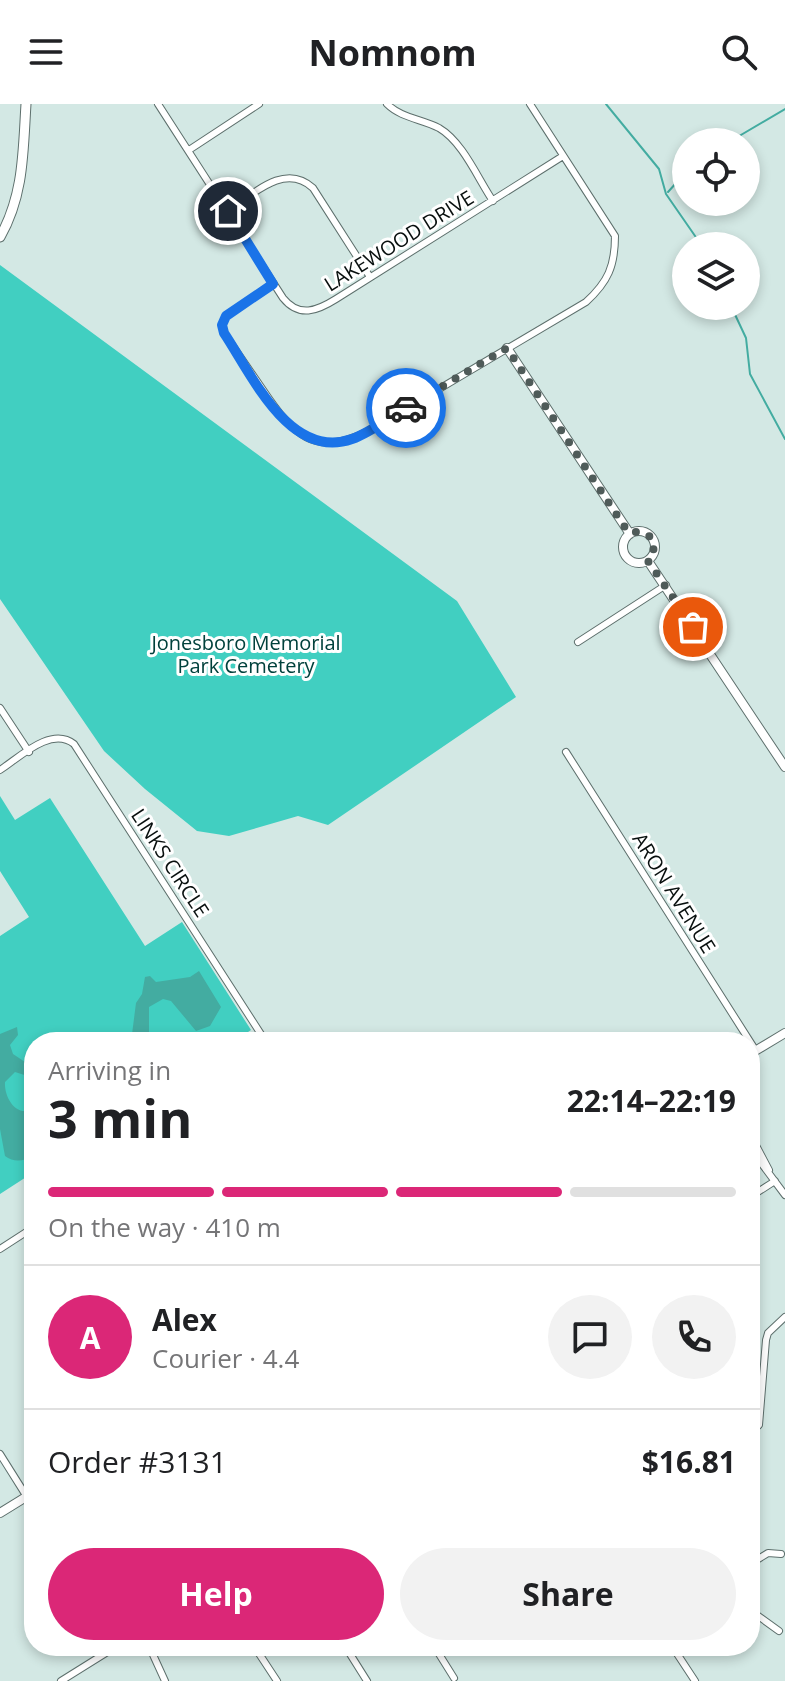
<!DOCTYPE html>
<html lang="en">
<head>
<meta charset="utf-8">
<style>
  :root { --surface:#fff; --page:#f2f2f2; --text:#202124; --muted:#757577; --line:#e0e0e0; --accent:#db2777 }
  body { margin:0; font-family:"Open Sans",sans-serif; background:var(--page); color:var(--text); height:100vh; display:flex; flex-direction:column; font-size:30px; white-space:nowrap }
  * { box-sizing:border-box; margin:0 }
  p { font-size:26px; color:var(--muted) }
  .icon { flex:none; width:44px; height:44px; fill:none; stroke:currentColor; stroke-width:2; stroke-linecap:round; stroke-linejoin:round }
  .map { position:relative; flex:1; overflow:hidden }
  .details { position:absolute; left:24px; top:928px; width:736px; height:624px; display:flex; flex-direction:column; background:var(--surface); border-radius:32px; box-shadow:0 4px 12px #0003 }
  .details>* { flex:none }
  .fabs { position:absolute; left:672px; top:24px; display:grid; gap:16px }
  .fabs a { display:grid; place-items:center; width:88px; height:88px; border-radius:50%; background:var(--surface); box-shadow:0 4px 12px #0003; font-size:40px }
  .pin { position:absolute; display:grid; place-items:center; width:68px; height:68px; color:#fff; margin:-34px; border:4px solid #fff; border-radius:50%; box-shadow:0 2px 8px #0007 }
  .courier { position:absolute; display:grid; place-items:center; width:80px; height:80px; margin:-40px; border:6px solid #1a73e8; border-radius:50%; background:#fff; color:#222; box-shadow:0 2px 10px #0007 }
  .headline em { font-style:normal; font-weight:700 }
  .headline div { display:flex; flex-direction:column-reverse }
  .headline { display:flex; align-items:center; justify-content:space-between; height:136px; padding:0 24px }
  h1 { font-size:52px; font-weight:700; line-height:60px }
  .bar { display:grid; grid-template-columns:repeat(4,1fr); gap:12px 8px; align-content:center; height:96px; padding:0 24px }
  .bar i { height:10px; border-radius:6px; background:var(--line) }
  .bar .current { background:var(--accent) }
  .bar p { grid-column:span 4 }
  .line { display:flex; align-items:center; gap:20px; padding:0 24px; border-top:2px solid var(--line) }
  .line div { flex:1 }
  .round { display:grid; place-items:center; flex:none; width:84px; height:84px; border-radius:42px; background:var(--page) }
  .primary-button { display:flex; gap:16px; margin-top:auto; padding:16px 24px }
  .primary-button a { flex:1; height:92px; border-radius:48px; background:var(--accent); color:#fff; font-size:32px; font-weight:700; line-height:92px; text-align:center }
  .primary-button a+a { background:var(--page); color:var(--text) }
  header { display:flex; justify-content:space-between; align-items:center; height:104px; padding:0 24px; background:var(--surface); font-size:36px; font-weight:700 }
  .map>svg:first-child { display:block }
  .green { fill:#41cfc1 }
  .water { fill:#43aca1 }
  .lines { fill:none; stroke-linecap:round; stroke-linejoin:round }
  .stream { stroke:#43aca1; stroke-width:2 }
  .minor-casing { stroke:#5d6f6c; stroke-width:8 }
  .tertiary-casing { stroke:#5d6f6c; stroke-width:10 }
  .secondary-casing { stroke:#5d6f6c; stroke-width:11 }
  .minor { stroke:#fff; stroke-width:6 }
  .tertiary { stroke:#fff; stroke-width:8 }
  .secondary { stroke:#fff; stroke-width:9 }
  .done { stroke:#4f5b59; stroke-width:8; stroke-dasharray:0 14.4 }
  .route { stroke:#1a73e8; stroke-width:10 }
  .labels { text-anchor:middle; stroke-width:6; stroke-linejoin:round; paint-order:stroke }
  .street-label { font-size:20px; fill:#080f0e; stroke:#fff }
  .park-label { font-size:20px; fill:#00413c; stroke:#fff }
</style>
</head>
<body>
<header><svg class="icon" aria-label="menu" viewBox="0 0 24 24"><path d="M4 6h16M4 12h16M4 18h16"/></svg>Nomnom<svg class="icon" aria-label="search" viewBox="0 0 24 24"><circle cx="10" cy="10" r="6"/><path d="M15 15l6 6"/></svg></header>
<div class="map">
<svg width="785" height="1577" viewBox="0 0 785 1577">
  <rect width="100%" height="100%" fill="#d3e8e4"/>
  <path class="green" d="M0 161 457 497 516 593 328 721 298 712 229 732 197 727 145 685 104 647 0 495Z
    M0 692 15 716 50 694 145 842 182 818 251 926 233 938H34V1068L0 1090V832L29 813 0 767Z"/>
  <path class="water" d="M199 867 221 903 210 922 196 927 171 897 163 895 149 903V938H131L136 899 142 890 145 873 150 872 156 878 190 873Z
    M17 923 18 931 10 941 13 950 25 958 34 957V974L15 968 5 978C4 994 17 1015 34 1004V1052C24 1057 14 1059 5 1052L0 1025V930Z"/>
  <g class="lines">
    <path class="stream" d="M606 0 659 65 666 90 702 142
      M729 38 785 5
      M668 88 686 68
      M731 202 746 234 750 270 785 335"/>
    <defs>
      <path id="minor" d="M158 0 283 194C299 214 317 207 336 195L563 52
        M387 0C401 14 422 15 439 24 463 38 478 75 493 97
        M189 46 259 0
        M228 107C253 90 285 58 313 84L370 173
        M273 180 226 212 222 221 224 229C237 248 250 267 263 286 292 329 314 355 368 327L586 198C608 178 615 162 615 132L530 0
        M578 538 666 481
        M0 604 29 648
        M566 648 756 947
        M0 666C20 653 51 622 74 640L266 938
        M750 1030 769 1066
        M750 1044 785 1091
        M750 1093 775 1077
        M0 1145 34 1123
        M750 1329 759 1321 766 1236 768 1229 785 1213
        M0 1350 27 1393
        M750 1460 768 1449 781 1450
        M750 1506 779 1527
        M149 1542 165 1577
        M254 1542 277 1577
        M345 1542 367 1577
        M434 1542 454 1574
        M672 1542 695 1577
        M61 1577 117 1542"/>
      <path id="tertiary" d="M507 244 630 430
        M623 443a16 16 0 1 1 32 0a16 16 0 1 1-32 0Z
        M648 457 785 663
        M750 950 785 929
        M0 1409 34 1388"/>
      <path id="secondary" d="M0 133C24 91 23 47 26 0"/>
    </defs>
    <use href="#minor" class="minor-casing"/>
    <use href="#tertiary" class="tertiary-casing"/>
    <use href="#secondary" class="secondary-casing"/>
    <use href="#minor" class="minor"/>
    <use href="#tertiary" class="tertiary"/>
    <use href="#secondary" class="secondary"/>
  </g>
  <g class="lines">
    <path class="done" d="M406 304 507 244 628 428H641L651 433 654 448 648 457 693 523"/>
    <path class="route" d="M228 107 273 180 226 212 222 221 224 229C252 271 290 357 352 335 371 328 389 314 406 304"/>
  </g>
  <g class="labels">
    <g class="street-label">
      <text transform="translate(399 137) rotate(-32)" y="7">LAKEWOOD DRIVE</text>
      <text transform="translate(170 759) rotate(57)" y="7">LINKS CIRCLE</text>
      <text transform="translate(674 789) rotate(58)" y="7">ARON AVENUE</text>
    </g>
    <g class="park-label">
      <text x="246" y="546">Jonesboro Memorial<tspan x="246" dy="23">Park Cemetery</tspan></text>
    </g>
  </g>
</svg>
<div class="fabs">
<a><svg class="icon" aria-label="locate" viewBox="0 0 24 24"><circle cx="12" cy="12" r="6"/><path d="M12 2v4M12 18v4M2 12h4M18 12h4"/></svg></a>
<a><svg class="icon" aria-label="layers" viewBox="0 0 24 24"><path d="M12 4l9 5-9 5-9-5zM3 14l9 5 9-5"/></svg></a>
</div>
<div class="pin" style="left:693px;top:523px;background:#ea580c"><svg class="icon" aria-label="bag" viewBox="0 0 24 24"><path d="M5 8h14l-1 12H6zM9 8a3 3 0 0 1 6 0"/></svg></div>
<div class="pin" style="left:228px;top:107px;background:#1f2937"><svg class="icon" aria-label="home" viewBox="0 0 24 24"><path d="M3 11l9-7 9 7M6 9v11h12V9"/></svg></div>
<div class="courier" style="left:406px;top:304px"><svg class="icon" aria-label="car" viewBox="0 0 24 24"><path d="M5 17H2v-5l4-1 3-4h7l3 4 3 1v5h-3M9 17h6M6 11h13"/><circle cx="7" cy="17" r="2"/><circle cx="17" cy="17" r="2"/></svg></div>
<section class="details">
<div class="headline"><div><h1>3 min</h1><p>Arriving in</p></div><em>22:14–22:19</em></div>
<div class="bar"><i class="current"></i><i class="current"></i><i class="current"></i><i></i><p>On the way · 410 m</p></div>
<div class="line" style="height:144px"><b class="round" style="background:var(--accent);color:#fff">A</b><div><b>Alex</b><p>Courier · 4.4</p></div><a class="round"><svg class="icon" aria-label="chat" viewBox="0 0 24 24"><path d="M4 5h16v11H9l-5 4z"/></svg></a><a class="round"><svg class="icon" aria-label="phone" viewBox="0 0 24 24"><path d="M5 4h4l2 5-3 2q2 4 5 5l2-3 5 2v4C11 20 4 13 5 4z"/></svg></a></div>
<div class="line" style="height:104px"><div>Order #3131</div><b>$16.81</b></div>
<div class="primary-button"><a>Help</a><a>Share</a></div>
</section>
</div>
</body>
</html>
